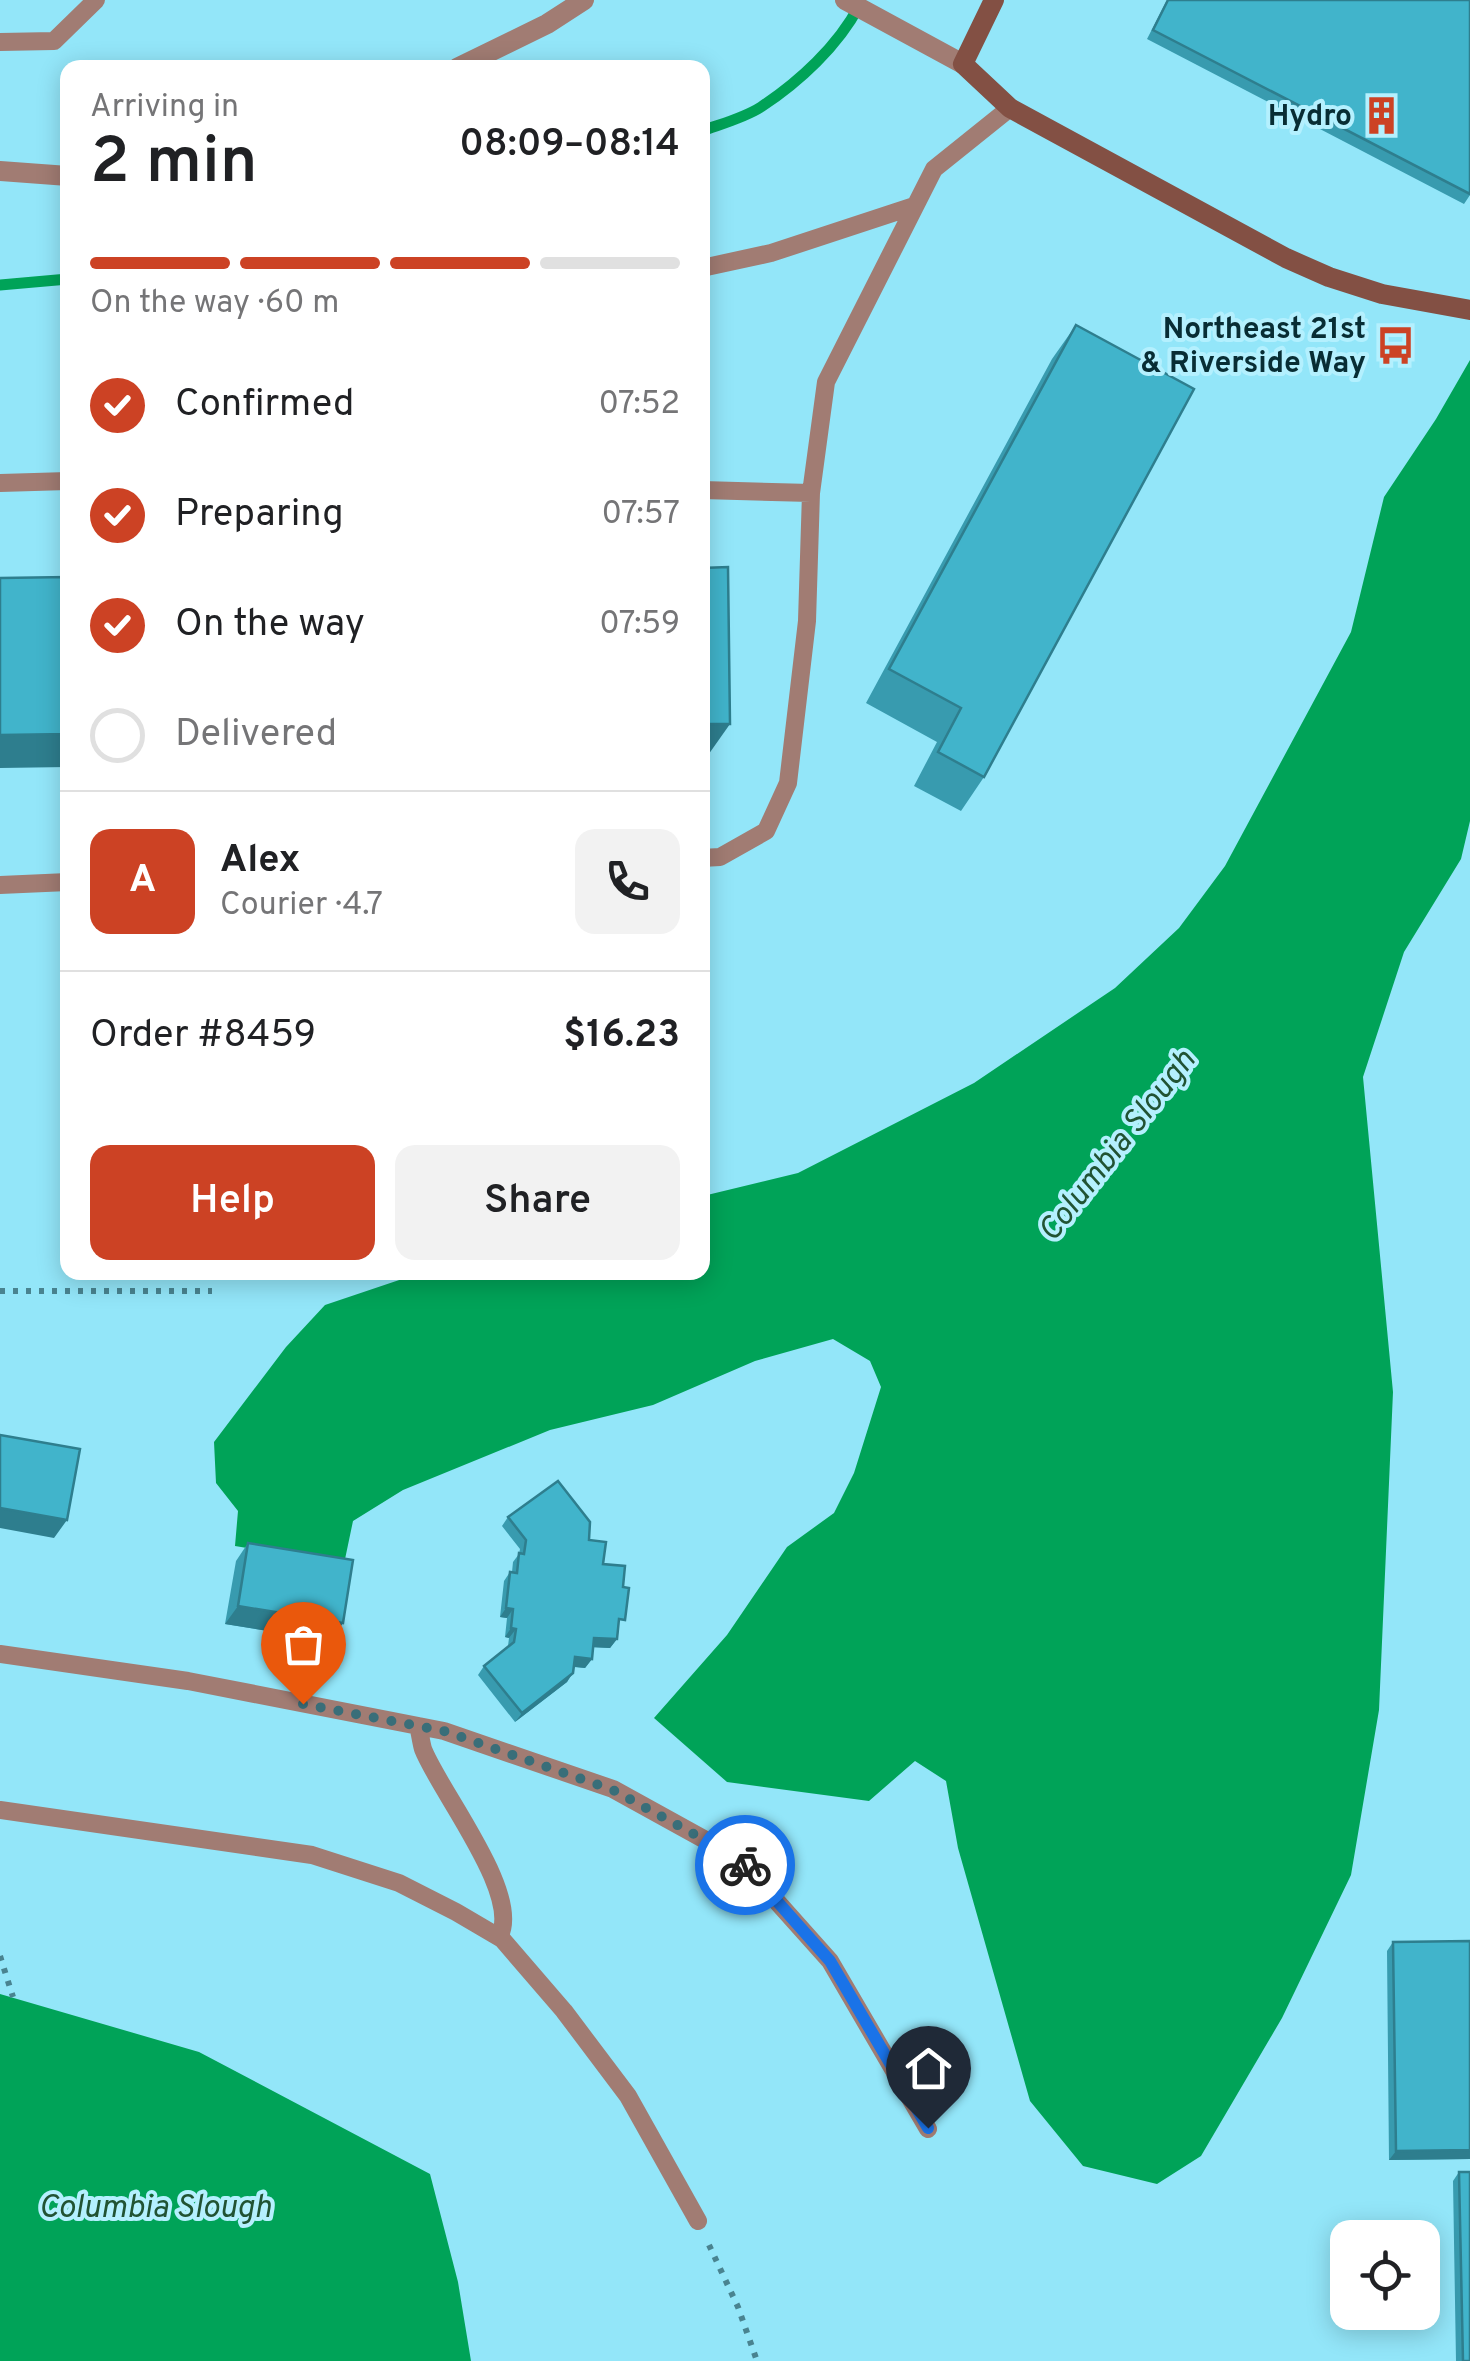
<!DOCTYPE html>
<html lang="en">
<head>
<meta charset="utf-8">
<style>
  :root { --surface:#fff; --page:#f2f2f2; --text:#202124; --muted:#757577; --line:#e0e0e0; --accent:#cc4224 }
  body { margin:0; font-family:Overpass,sans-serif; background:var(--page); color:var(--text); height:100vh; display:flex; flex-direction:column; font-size:38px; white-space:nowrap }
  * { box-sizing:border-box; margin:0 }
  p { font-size:32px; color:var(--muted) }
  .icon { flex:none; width:55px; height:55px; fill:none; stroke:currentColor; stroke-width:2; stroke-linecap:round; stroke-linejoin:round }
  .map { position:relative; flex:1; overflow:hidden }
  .side { position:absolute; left:60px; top:60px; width:650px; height:1220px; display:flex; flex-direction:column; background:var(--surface); border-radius:20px; box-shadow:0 5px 25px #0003 }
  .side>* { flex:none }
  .controls { position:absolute; left:1330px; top:2220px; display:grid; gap:20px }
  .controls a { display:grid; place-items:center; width:110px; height:110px; border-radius:20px; background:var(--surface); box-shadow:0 5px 25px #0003; font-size:50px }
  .pin { position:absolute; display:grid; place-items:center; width:85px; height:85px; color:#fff; margin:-102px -42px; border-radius:50% 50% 50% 0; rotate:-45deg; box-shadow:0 0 10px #0007 }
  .pin .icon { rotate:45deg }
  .courier { position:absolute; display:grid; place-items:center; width:100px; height:100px; margin:-50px; border:8px solid #1a73e8; border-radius:50%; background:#fff; color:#222; box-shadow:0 2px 12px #0007 }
  .summary em { font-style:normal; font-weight:600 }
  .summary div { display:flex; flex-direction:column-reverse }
  .summary { display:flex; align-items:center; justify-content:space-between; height:170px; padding:0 30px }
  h1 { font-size:65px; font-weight:600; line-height:75px }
  .bar { display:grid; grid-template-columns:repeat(4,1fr); gap:15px 10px; align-content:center; height:120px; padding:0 30px }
  .bar i { height:12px; border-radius:8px; background:var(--line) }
  .bar .current { background:var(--accent) }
  .bar p { grid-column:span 4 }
  .line { display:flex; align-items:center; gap:25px; padding:0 30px; border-top:2px solid var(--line) }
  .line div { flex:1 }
  .round { display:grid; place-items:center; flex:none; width:105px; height:105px; border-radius:20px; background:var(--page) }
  ol { padding:0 30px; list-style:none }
  li { display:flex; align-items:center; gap:30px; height:110px }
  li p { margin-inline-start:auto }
  li .icon { padding:10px; border-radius:50%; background:var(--accent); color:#fff; stroke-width:4 }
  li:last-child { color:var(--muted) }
  li i { width:55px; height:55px; border:5px solid var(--line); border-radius:50% }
  .primary-button { display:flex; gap:20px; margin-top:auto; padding:20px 30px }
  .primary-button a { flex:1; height:115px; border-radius:20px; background:var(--accent); color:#fff; font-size:40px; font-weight:600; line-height:115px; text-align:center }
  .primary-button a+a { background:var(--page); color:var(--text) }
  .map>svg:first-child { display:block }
  .water { fill:#00a358 }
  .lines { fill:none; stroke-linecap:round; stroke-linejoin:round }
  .stream { stroke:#00a358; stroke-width:11 }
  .path { stroke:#498390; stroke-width:6; stroke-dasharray:5 8; stroke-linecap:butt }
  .lane { stroke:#a17c73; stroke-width:18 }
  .street { stroke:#a17c73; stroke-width:20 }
  .secondary { stroke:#835044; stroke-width:20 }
  .wall { fill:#389baf }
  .shaded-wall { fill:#2e7e8e }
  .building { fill:#41b4cb; stroke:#2e7e8e; stroke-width:2.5 }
  .done { stroke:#396e79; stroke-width:10; stroke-dasharray:0 18 }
  .route { stroke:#1a73e8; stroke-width:12 }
  .labels { text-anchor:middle; stroke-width:8; stroke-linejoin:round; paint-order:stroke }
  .poi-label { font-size:30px; font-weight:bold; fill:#082d34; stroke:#b4f0fe; text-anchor:end }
  .water-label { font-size:32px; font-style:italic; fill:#215333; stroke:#b4f0fe }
</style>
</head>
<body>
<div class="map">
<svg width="1470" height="2361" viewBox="0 0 1470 2361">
  <rect width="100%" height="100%" fill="#93e6f9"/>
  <path class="water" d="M1470 360V821L1461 859 1404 952 1363 1077 1393 1392 1379 1710 1351 1875 1282 2018 1201 2156 1157 2184 1083 2166 1030 2101 958 1848 946 1781 915 1761 869 1801 727 1782 654 1718 727 1635 787 1547 834 1513 854 1473 881 1387 870 1361 833 1339 755 1361 653 1405 550 1430 403 1490 353 1521 344 1564 235 1546 238 1511 216 1483 214 1442 286 1347 325 1305 420 1273 702 1272 703 1196 798 1173 974 1083 1115 988 1179 928 1225 866 1351 632 1384 497 1436 419Z
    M0 1994 199 2052 430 2174 458 2282 471 2361H0Z"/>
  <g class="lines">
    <path class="stream" d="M702 131C721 124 744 118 761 107 799 82 838 46 859 6
      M0 285 68 279"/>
    <path class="path" d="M0 1291H212
      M0 1956 13 1997
      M709 2245 738 2307 757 2361"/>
    <path class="lane" d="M0 42 54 41 96 0
      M702 268 771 253 914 206
      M0 483 68 481
      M702 490 811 493
      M702 858 720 857 766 831 788 783 807 621 811 493 826 382 934 169 1010 108
      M0 885 68 882
      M0 1654 188 1681 444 1731 613 1789 738 1858 830 1961 928 2129
      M418 1726C420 1733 421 1742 423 1749 439 1791 523 1895 499 1937
      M0 1810 312 1855 399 1883 456 1912 502 1939 564 2011 628 2096 698 2221"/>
    <path class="street" d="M845 0 963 64
      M457 68 547 24 584 0
      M0 171 68 176"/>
    <path class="secondary" d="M994 0 963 64 1010 108 1286 258 1329 277 1382 294 1470 310"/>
  </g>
  <path class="wall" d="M1167 0H1470V195L1464 204 1147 39Z
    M1076 325 984 777 961 811 914 786 937 742 866 703 1052 359Z
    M508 1517 589 1540 603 1564 619 1629 617 1639 610 1648 593 1647 592 1659 585 1668 574 1667 567 1682 515 1722 478 1675 484 1666 508 1646 509 1638 505 1637 507 1618 500 1617 504 1581 510 1572H512L513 1562 519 1554 520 1549 502 1526Z
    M248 1543 331 1641 225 1624 236 1561Z
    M1393 1942 1470 2159 1389 2160 1387 1951Z
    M1459 2172 1470 2361H1456L1453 2181Z"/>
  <path class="shaded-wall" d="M702 724H730L706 758H702Z
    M68 734V767L0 768V735Z
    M0 1508 67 1520 54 1538 0 1528Z
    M238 1606 343 1623 331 1641 225 1624Z
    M506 1608 513 1609 507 1618 500 1617Z
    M511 1628 516 1629 509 1638 505 1637Z
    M594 1638 617 1639 610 1648 588 1647Z
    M575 1657 592 1659 585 1668 568 1666Z
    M573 1673 567 1682 515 1722 522 1713Z
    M1470 2150V2159L1389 2160 1396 2151Z"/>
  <path class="building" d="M1168 0H1470V194L1153 30Z
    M1076 325 1194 389 984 777 938 752 961 708 889 669Z
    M728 567 730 724H702V568Z
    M68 577V734L0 735V578Z
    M0 1435 80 1449 67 1520 0 1508Z
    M558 1481 590 1522 589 1540 606 1542 603 1564 625 1566 623 1587 629 1588 625 1620 619 1619 617 1639 594 1638 592 1659 575 1657 573 1673 522 1713 484 1666 514 1642 516 1629 511 1628 513 1609 506 1608 510 1572 517 1573 519 1553 524 1554 526 1540 508 1517Z
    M248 1543 353 1560 343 1623 238 1606Z
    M1470 1941V2150L1396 2151 1393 1942Z
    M1459 2172H1470V2361H1463Z"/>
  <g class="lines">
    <path class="done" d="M303 1704 444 1731 613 1790 738 1858 745 1865"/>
    <path class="route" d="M745 1865 830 1961 928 2128"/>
  </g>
  <defs>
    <symbol id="building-bare" viewBox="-9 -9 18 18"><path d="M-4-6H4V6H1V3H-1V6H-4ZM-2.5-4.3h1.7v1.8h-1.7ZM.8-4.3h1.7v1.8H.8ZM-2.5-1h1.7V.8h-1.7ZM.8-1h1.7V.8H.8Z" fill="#cc4224" stroke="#b4f0fe" stroke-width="2.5" paint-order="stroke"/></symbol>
    <symbol id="bus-bare" viewBox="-9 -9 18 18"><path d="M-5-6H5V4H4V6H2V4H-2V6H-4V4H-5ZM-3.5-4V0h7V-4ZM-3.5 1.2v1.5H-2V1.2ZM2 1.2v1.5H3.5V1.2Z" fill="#cc4224" stroke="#b4f0fe" stroke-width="2.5" paint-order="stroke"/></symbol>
  </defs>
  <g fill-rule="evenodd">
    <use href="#building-bare" x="1354" y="88" width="55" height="55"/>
    <use href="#bus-bare" x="1368" y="318" width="55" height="55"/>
  </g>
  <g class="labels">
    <g class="poi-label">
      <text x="1352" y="125">Hydro</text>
      <text x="1366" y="338">Northeast 21st<tspan x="1366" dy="34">&amp; Riverside Way</tspan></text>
    </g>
    <g class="water-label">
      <text transform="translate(1116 1145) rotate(-52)" y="11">Columbia Slough</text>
      <text x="155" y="2217">Columbia Slough</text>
    </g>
  </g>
</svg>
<div class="controls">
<a><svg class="icon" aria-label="locate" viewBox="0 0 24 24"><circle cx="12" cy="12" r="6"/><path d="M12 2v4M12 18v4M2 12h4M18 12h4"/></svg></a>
</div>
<div class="pin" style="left:303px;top:1704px;background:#ea580c"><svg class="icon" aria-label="bag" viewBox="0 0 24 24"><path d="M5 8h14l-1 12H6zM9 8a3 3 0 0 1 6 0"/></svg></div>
<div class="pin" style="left:928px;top:2128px;background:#1f2937"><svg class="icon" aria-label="home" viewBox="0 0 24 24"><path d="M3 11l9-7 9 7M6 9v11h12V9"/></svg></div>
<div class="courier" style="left:745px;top:1865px"><svg class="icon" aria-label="bike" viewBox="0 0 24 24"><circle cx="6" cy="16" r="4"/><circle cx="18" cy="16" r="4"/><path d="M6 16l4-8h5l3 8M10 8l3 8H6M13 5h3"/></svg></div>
<section class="side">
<div class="summary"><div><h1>2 min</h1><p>Arriving in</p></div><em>08:09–08:14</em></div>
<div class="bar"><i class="current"></i><i class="current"></i><i class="current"></i><i></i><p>On the way · 60 m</p></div>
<ol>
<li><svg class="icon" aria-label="check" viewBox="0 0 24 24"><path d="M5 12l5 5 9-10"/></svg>Confirmed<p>07:52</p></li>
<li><svg class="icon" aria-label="check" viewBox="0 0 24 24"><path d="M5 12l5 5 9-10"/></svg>Preparing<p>07:57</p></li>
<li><svg class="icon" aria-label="check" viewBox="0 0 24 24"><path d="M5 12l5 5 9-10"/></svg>On the way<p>07:59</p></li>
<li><i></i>Delivered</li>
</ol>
<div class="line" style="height:180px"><b class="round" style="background:var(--accent);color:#fff">A</b><div><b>Alex</b><p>Courier · 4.7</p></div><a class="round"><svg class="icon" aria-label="phone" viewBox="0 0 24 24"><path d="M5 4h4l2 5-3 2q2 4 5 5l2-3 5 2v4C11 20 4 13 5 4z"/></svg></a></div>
<div class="line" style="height:130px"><div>Order #8459</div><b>$16.23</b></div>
<div class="primary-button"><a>Help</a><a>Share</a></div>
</section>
</div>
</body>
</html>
